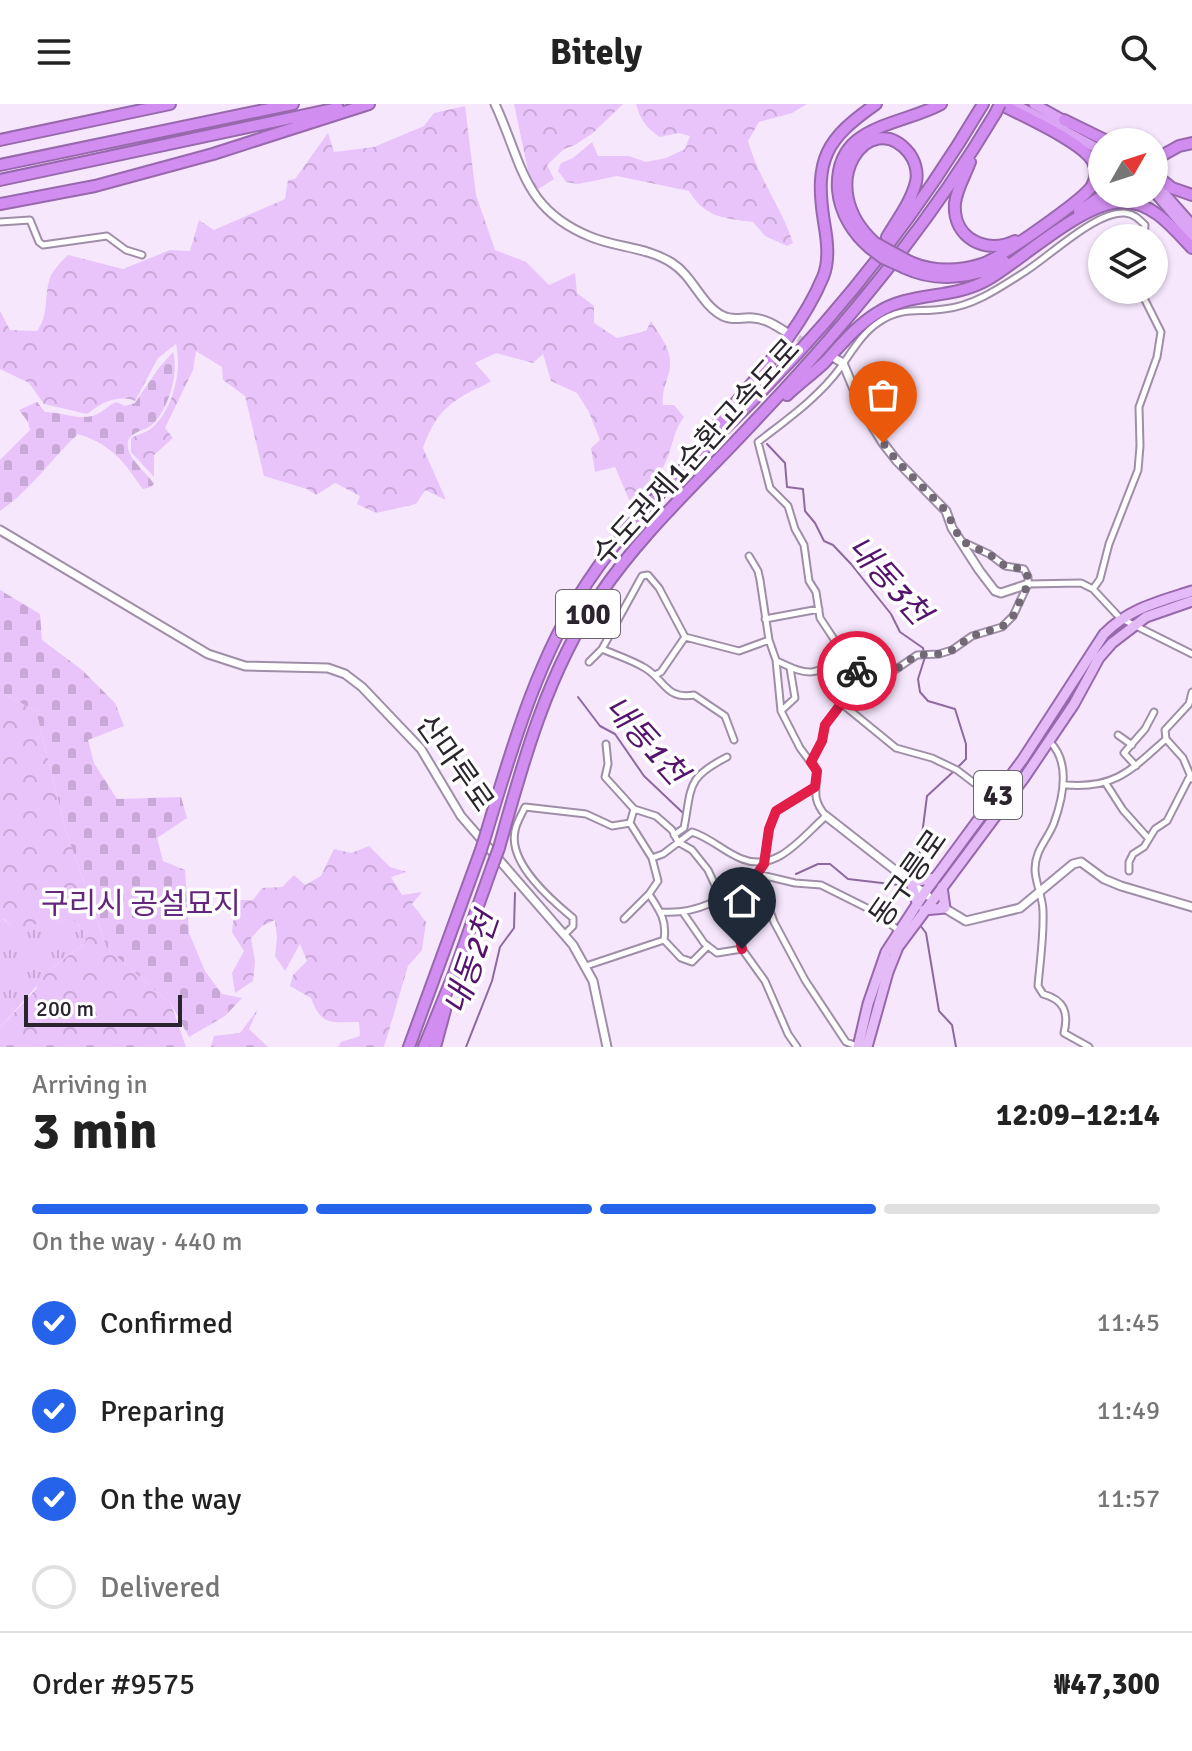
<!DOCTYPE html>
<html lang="en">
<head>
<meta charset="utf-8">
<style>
  :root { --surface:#fff; --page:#f2f2f2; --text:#222; --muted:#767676; --line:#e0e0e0; --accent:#2563eb }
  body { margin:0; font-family:Signika,"Noto Sans KR",sans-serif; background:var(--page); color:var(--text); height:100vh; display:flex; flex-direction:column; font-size:30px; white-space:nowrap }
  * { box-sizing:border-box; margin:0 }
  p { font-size:26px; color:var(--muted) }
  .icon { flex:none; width:44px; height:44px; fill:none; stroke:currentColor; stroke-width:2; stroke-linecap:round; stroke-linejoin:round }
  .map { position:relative; height:943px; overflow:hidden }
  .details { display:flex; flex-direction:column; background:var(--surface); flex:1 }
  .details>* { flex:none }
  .needle { width:52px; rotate:51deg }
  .buttons { position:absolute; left:1088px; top:24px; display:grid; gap:16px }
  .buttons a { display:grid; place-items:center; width:80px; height:80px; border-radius:50%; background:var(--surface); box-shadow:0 2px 6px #0004; font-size:40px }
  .scale { position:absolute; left:24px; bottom:20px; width:158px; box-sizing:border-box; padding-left:8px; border:4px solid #2b242e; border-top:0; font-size:22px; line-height:28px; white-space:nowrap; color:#2b242e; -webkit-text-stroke:6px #fff; paint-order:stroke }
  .pin { position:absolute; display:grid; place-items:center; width:68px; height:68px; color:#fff; margin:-82px -34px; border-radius:50% 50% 50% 0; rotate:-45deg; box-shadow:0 0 8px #0007 }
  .pin .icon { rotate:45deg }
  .courier { position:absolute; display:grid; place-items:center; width:80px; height:80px; margin:-40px; border:6px solid #e11d48; border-radius:50%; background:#fff; color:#222; box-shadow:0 2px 10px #0007 }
  .summary em { font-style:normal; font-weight:700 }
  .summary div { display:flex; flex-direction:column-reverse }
  .summary { display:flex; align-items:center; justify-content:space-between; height:136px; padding:0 32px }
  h1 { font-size:52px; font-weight:700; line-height:60px }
  .bar { display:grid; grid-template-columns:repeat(4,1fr); gap:12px 8px; align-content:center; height:96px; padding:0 32px }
  .bar i { height:10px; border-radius:6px; background:var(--line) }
  .bar .selected { background:var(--accent) }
  .bar p { grid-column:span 4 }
  .line { display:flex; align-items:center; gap:20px; padding:0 32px; border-top:2px solid var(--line) }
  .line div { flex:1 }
  ol { padding:0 32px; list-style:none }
  li { display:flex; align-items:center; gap:24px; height:88px }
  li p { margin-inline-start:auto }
  li .icon { padding:8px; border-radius:50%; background:var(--accent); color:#fff; stroke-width:4 }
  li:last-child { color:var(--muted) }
  li i { width:44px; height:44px; border:4px solid var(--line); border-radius:50% }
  header { display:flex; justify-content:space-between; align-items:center; height:104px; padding:0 32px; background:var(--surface); font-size:36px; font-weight:700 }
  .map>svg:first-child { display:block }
  .grass { fill:url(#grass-tufts) }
  .forest { fill:url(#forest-crowns) }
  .cemetery { fill:url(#cemetery-stones) }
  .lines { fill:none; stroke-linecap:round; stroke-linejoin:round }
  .stream { stroke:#8e699f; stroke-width:2 }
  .tertiary-tunnel { stroke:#cdc0d4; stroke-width:7; stroke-dasharray:7 3.5; stroke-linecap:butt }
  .minor-casing { stroke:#9f8ea7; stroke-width:9 }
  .tertiary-casing { stroke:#9f8ea7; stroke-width:11 }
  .primary-casing { stroke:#9868ad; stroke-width:13 }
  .trunk-casing { stroke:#9868ad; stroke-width:13 }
  .motorway-casing { stroke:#9868ad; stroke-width:14 }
  .minor { stroke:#fff; stroke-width:5 }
  .tertiary { stroke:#fff; stroke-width:7 }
  .primary { stroke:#e4bbf7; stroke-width:9 }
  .trunk { stroke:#dba4f4; stroke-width:9 }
  .motorway { stroke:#d28df1; stroke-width:10 }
  .motorway-bridge-casing { stroke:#9868ad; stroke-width:14; stroke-linecap:butt }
  .motorway-bridge { stroke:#d28df1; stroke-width:10 }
  .done { stroke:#726876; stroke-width:8; stroke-dasharray:0 14.4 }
  .route { stroke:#e11d48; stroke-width:10 }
  .labels { text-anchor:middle; stroke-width:7; stroke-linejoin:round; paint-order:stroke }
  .shield { fill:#fff; stroke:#6b666d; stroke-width:2 }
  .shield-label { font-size:28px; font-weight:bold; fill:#2b242e }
  .street-label { font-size:30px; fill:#2b242e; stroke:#fff }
  .park-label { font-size:30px; fill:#64257d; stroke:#fff }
  .water-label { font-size:32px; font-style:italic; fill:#55136d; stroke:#fff }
</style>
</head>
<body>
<header><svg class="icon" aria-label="menu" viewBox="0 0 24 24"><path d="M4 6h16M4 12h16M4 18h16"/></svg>Bitely<svg class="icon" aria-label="search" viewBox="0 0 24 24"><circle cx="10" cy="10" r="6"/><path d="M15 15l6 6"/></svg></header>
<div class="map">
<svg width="1192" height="943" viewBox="0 0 1192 943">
  <defs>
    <pattern id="grass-tufts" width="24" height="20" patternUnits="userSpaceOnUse" patternTransform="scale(2)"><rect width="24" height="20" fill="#e9c4fb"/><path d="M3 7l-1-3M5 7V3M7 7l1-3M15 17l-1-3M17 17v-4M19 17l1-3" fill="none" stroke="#c8a8d7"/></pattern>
    <pattern id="forest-crowns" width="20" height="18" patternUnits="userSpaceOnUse" patternTransform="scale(2)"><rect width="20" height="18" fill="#e9c4fb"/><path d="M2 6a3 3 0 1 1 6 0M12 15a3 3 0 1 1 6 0" fill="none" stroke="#c8a8d7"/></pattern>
    <pattern id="cemetery-stones" width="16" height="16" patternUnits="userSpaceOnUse" patternTransform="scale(2)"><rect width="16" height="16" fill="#e9c4fb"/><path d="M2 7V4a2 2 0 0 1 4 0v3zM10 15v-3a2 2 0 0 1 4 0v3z" fill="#c8a8d7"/></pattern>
  </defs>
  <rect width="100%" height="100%" fill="#f6e7fd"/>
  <path class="grass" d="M3 815 17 827 41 818 51 824 61 816 72 815 86 829 85 839 53 863 0 924V817Z"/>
  <path class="forest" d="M514 0H623L593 29 575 41 564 45 547 61 554 75 537 86 529 71Z
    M636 0H807L792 9 759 18 748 37C758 74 782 104 793 139L787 142 765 132 753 118C724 114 705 114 689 87L617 72 578 80 566 78 558 67 561 59 573 54 592 38 598 52H629L646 58 666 54 685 45 690 32 678 29 660 33C647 25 640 15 636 0Z
    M465 2 476 91 495 146 526 158 549 181 575 169 577 189 594 202V219L617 234 646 227 651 217C658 229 670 243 670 257 671 273 661 283 663 301H674L684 313C674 326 673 340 667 355 659 374 646 387 631 400L615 363 595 368 591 344 600 336 589 308 577 289 551 277 543 250 533 259 496 249 475 259 491 277C483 283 476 284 468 289 441 304 433 317 423 344L446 396 425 386 416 400 376 409 357 400 360 392 335 379 316 391 307 385 264 372 245 292 223 276 222 263 196 247 193 266 165 324 173 334 154 351V373L131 348V334C137 331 148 328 153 323 174 304 182 265 176 240L158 254 135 297C117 290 101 299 87 310L44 300 29 279 0 265V207L10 226 37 227C50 210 43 191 51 171 55 164 62 157 68 151L123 165 170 146 190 147 199 116 214 126 285 95 288 76 295 75 328 29 334 48 374 43 424 22 434 9Z
    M0 588 36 607 66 727 107 844 171 900 186 943H0V924L37 884 35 877 85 839 86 829 72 815 61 816 50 825 41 818 17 828 4 815 0 817Z
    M369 742 390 763 407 768 391 773 402 791 422 788 412 800 426 818 422 846 408 862 384 943H338L341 938 360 932 359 918C331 918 322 923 311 894L290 882 293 871 307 857 300 840 285 867 275 852 277 833 275 816 262 822 251 834 255 858 253 877 235 889 232 869 244 847 232 828 236 796H253L262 784 282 783 294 771 305 781 321 772 334 745 351 749Z
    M258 905 249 925 268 943H211L214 932 240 929Z"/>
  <path class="cemetery" d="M173 248C179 269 169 304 153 320 145 328 125 327 128 344 130 356 147 369 154 380L151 383 143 385 139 380C123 355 107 339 78 330 51 355 30 387 0 407V356L30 326 28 318 19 306 37 298 45 308C60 308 78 316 92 312 101 310 107 302 116 298L125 302 135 299 158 265Z
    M0 486 40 510 42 536 82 566 115 599 124 622 88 636 94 659 117 695 181 693 187 714 157 734 163 757 185 766 189 829 205 867 222 890 242 894 225 912 189 933 171 900 107 844 66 727 36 607 0 588Z"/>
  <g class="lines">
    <path class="stream" d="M767 340 785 359 787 383 803 385 805 407 815 419 824 437 833 441 851 460 891 510 900 528 923 544 925 553 918 575 920 588 928 597 955 605 966 640V655L958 663
      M578 593 600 622 615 630 644 672 682 708
      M796 770 818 760H830L848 775 899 781
      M917 770 927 692 953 668
      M920 821 926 829 939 907 952 921 956 943
      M466 943 492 877 500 843 514 824 515 789"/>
    <path class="tertiary-tunnel" d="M789 229 834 254"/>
    <defs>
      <path id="minor" d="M0 118 30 116 39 138 43 141 107 132 126 146 142 151
        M1028 480 1081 479 1093 485 1120 514 1192 550
        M1093 485 1100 475 1109 440 1138 366 1140 342 1139 303 1157 253 1161 228 1140 186
        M765 515 819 505
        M602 545C616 551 632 556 645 564 665 576 666 596 694 591L725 612 734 636
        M777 557C810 573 815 572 844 551
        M589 558 602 545 642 472 648 471 659 484 685 533 739 547 769 536
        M855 567 892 568 917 551 939 550 952 546 972 532 1002 523 1013 512 1028 480V473L1024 465 1005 462 989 450 961 437
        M655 571 661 568 685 533
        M1192 588 1189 600 1165 626 1166 635 1183 654 1192 675
        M781 607 795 594 790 564
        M1118 631 1132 641
        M1050 638C1071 659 1063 694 1054 719 1048 735 1035 746 1035 765 1035 779 1043 793 1043 807 1044 832 1040 858 1038 882L1043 890C1064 896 1069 908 1064 929L1089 943
        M606 640 608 660 605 673 634 705 656 712 672 726 678 738 692 746 708 766 721 794
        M811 658 822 637 825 621 841 599
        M1136 662 1124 649 1145 625 1154 608
        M1105 678 1123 706 1148 734
        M1066 681C1116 685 1132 665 1166 635
        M815 683 776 707 769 725 764 760 757 770 774 818 805 876 846 938 860 943
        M1003 701 957 666 932 654 896 644 841 599 851 587 855 567 820 514 816 488 809 477 804 441 795 425 788 402 770 384 758 338C786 316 818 294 840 264 851 249 862 229 879 218 902 202 919 209 944 205 974 202 1001 183 1026 167 1051 151 1096 107 1125 109 1134 110 1139 115 1145 121L1144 134
        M674 731 684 724C692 682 686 674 727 653
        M652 754 663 750 692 728C711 734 724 748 742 755 777 769 802 733 826 712 812 696 816 687 817 667L800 644 781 607 776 556 769 536 760 476 758 467 749 452
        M1129 767V758L1133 750 1144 743 1155 725 1167 717 1190 672
        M715 797 739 830 742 845 765 877 788 930 797 943
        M661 808C702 811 725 792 757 770L795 779 821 781 875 808 898 826
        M684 810 704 839 717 849 742 845
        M624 815 649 790 658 777 652 754 630 719
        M565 830 573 822V814C551 796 508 759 515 727 516 719 522 710 525 703L586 710 612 722 630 719 634 705
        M664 836 681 854 692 858 708 842
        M586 862 664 836C667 816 660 807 649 790"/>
      <path id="tertiary" d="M495 0C523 60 522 105 591 133 618 144 647 143 672 159 693 172 701 201 723 212 733 217 742 213 753 214 766 215 775 221 786 228
        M836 255 843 259 863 307 883 339 897 357 946 407 952 424 979 466 995 487 1001 489 1028 480
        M0 426 208 550 245 562 328 564 345 570 362 583 421 645 461 712 573 841 593 877 607 943
        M826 712 928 792
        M941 802 966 817 1020 804 1073 760 1081 758 1104 775 1121 782 1192 803"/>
      <path id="primary" d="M917 799 911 778 935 774
        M924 806 945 804 942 783
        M858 943 868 900 886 848 925 788 1023 655 1104 530C1130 504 1158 498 1192 487
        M867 943 888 868 898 843 1024 674 1074 600 1099 554 1112 539 1146 513 1192 497"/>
      <path id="trunk" d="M1014 0 1102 47
        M1034 0 1068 19
        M1154 78 1192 121
        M1154 87 1192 132"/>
      <path id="motorway" d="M1064 16 1109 38
        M0 36 170 0
        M1154 56 1179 42 1192 39
        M970 58C965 72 957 84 955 99 952 134 986 151 1015 137
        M0 61 293 0
        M1154 70 1172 84 1192 91
        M0 76 338 4
        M0 100 95 82 213 50 369 0
        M1079 107 1105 90
        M875 139C810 80 871 1 909 49 915 57 918 68 916 78 911 98 897 116 887 133
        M870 144C853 130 840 109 838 86 834 20 898 23 941 0
        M910 158C934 168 957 168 982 160 999 155 1083 96 1092 82 1096 74 1097 66 1093 58 1084 39 1021 11 1000 0
        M905 164C937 179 974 174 1005 158
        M787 291C799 280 812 270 824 259 841 241 856 222 877 209 910 187 952 196 987 176 1022 156 1082 98 1123 98 1153 98 1173 124 1192 144
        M709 332C748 281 798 233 823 173 830 156 827 135 824 118 814 55 826 35 876 0
        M486 730C512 644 537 555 587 479 635 406 702 349 762 287 846 201 922 103 983 0
        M499 744C523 657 548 567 599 492 642 428 700 376 752 320 843 224 927 124 995 10
        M409 943 481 746
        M424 943 453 872 493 760
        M435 943 445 906"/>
    </defs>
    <use href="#minor" class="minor-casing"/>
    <use href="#tertiary" class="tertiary-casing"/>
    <use href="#primary" class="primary-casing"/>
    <use href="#trunk" class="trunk-casing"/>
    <use href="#motorway" class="motorway-casing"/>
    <use href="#minor" class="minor"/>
    <use href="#tertiary" class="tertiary"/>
    <use href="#primary" class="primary"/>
    <use href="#trunk" class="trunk"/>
    <use href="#motorway" class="motorway"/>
    <defs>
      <path id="motorway-bridge" d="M995 10 1000 0
        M875 139 910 158
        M870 144 883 154 905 164
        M481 746 486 730
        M493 760 499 744"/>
    </defs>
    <use href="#motorway-bridge" class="motorway-bridge-casing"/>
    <use href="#motorway-bridge" class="motorway-bridge"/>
  </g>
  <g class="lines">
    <path class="done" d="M857 567 892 568 917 551 939 550 952 546 972 532 1002 523 1013 512 1028 480V473L1024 465 1005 462 989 450 961 437 946 407 897 357 883 339"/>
    <path class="route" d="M742 845 739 830 715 797 757 770 764 760 769 725 776 707 815 683 817 667 811 658 822 637 825 621 851 587 855 567H857"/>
  </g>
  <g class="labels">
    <g class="shield">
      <rect x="556" y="486" width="64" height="48" rx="6"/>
      <rect x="974" y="667" width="48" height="48" rx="6"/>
    </g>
    <g class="shield-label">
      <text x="588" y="520">100</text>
      <text x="998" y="701">43</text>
    </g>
    <g class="street-label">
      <text transform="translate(696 348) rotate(-48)" y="10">수도권제1순환고속도로</text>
      <text transform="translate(455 659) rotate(55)" y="10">산마루로</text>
      <text transform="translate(908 774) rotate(-55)" y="10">동구릉로</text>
    </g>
    <g class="park-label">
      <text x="141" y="810">구리시 공설묘지</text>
    </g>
    <g class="water-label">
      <text transform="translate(889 476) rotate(48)" y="11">내동3천</text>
      <text transform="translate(646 636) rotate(48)" y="11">내동1천</text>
      <text transform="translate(471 859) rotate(-71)" y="11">내동2천</text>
    </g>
  </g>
</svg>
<div class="buttons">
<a><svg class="needle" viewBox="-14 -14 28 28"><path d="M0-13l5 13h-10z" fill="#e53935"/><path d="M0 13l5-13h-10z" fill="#767676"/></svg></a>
<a><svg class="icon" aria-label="layers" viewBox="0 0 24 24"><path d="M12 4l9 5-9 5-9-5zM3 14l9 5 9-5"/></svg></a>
</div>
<div class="scale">200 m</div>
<div class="pin" style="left:883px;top:339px;background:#ea580c"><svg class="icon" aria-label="bag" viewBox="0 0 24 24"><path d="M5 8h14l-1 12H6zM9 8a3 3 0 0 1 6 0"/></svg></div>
<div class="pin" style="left:742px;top:845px;background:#1f2937"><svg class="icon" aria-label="home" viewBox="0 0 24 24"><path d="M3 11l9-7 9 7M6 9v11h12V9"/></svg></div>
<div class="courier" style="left:857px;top:567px"><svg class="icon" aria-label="bike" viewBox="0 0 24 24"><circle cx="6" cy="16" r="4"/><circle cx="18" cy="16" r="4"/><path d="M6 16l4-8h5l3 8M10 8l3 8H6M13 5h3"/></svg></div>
</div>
<section class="details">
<div class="summary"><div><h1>3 min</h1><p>Arriving in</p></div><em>12:09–12:14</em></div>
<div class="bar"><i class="selected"></i><i class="selected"></i><i class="selected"></i><i></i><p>On the way · 440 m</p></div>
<ol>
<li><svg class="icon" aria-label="check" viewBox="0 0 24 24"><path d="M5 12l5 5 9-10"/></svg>Confirmed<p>11:45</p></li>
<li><svg class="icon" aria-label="check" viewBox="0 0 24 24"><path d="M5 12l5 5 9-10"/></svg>Preparing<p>11:49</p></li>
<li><svg class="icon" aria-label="check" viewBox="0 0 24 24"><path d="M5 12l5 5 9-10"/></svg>On the way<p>11:57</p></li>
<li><i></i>Delivered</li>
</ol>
<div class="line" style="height:104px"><div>Order #9575</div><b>₩47,300</b></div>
</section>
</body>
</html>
